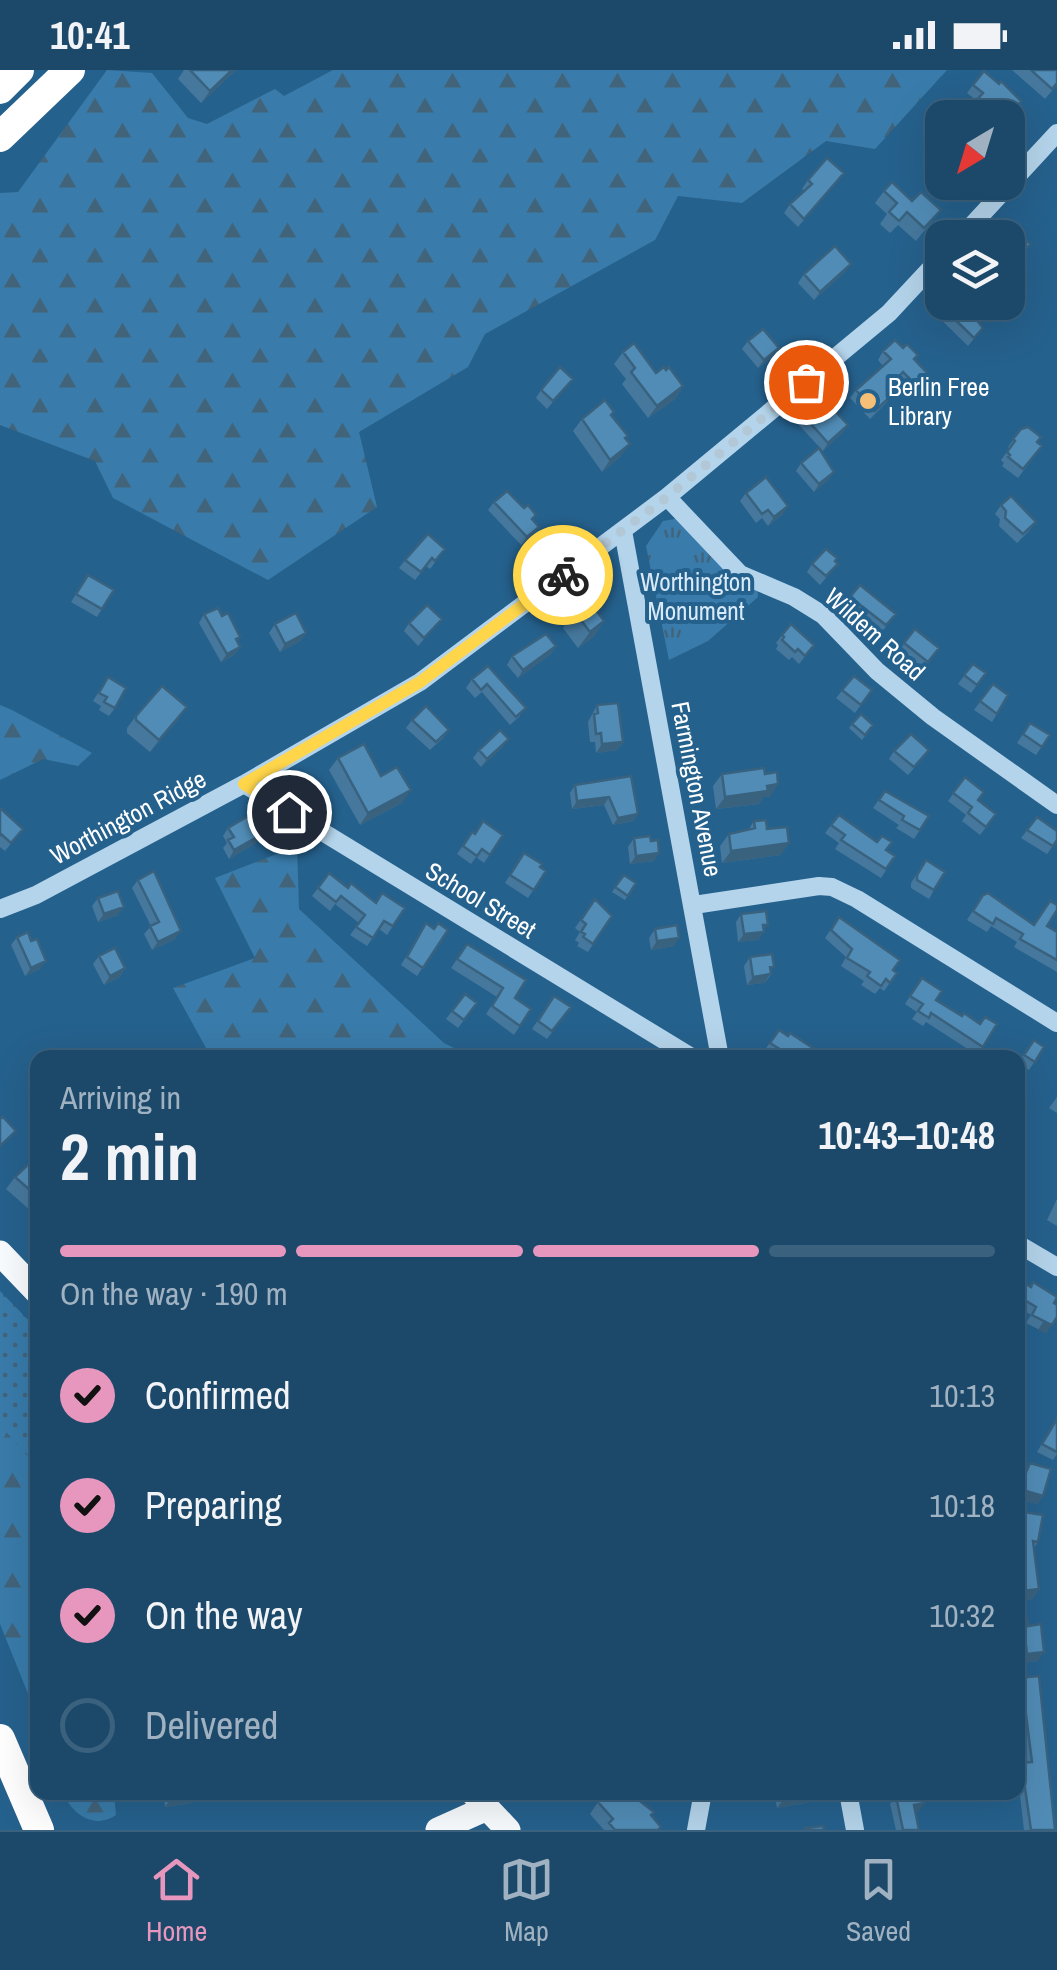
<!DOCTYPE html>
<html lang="en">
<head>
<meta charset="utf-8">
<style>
  :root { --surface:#1c496a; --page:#255070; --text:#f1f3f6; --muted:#a0b2c1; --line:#3a617e; --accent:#e797bd }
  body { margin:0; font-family:"Archivo Narrow",sans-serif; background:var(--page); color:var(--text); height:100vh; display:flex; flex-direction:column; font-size:38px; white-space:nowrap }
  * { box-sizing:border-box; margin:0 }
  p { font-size:32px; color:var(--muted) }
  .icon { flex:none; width:55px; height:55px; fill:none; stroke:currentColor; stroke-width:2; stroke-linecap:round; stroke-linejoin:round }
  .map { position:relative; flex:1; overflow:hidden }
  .side { position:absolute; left:30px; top:980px; width:995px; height:750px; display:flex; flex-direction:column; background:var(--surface); border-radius:20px; box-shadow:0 10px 40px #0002,0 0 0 2px var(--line) }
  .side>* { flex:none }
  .needle { width:65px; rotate:218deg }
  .controls { position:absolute; left:925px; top:30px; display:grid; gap:20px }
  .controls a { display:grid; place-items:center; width:100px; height:100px; border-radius:20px; background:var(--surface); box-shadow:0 10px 40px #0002,0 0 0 2px var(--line); font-size:50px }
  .pin { position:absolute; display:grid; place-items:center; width:85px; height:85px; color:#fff; margin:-42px; border:5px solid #fff; border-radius:50%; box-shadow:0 2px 10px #0007 }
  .courier { position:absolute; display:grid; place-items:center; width:100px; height:100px; margin:-50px; border:8px solid #ffd54a; border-radius:50%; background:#fff; color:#222; box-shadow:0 2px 12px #0007 }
  .head em { font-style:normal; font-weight:700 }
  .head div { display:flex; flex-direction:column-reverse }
  .head { display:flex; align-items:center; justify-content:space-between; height:170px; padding:0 30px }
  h1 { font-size:65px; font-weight:700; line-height:75px }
  .bar { display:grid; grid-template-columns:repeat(4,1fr); gap:15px 10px; align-content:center; height:120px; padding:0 30px }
  .bar i { height:12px; border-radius:8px; background:var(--line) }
  .bar .on { background:var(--accent) }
  .bar p { grid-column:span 4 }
  ol { padding:0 30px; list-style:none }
  li { display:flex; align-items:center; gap:30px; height:110px }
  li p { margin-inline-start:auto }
  li .icon { padding:10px; border-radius:50%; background:var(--accent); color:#111; stroke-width:4 }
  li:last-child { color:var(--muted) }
  li i { width:55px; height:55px; border:5px solid var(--line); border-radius:50% }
  .status { display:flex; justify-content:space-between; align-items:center; height:70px; padding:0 50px; background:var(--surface); direction:ltr }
  .status svg { height:28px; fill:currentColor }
  .menu { display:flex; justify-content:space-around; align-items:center; height:140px; border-top:2px solid var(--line); background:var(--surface); font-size:28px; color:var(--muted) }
  .menu a { display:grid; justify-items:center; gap:5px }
  .menu .on { color:var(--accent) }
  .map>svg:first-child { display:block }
  .grass { fill:url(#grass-dots) }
  .forest { fill:url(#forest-firs) }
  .park { fill:url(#park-tufts) }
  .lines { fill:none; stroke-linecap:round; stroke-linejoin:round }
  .minor { stroke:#b4d4eb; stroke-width:18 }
  .major { stroke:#f8fcfe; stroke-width:25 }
  .highway { stroke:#fff; stroke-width:30 }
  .wall { fill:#46789d }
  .shaded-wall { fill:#39627f }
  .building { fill:#518cb6; stroke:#39627f; stroke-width:2.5 }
  .done { stroke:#b3c8d7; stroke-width:10; stroke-dasharray:0 18 }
  .route { stroke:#ffd54a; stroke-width:12 }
  .poi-dot { fill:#f5bf78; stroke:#25618d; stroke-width:4 }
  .labels { text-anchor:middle; stroke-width:8; stroke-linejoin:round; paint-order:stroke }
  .poi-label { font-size:25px; fill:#fff; stroke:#25618d; text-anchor:start }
  .park-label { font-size:25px; fill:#d9ebf8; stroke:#25618d }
  .street-label { font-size:25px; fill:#fff; stroke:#25618d }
</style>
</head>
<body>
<div class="status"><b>10:41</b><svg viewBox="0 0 49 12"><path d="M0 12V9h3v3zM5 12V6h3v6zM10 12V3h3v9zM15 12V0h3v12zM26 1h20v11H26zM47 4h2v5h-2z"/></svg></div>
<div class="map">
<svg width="1057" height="1760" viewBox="0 0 1057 1760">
  <defs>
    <pattern id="grass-dots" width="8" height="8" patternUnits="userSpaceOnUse" patternTransform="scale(2.5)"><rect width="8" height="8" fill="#397baa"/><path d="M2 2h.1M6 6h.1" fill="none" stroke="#42647b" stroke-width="1.8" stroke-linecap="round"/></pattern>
    <pattern id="forest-firs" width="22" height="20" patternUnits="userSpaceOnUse" patternTransform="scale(2.5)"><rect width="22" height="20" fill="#397baa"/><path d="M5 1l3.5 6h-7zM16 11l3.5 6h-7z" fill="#42647b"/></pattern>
    <pattern id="park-tufts" width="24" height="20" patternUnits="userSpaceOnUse" patternTransform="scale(2.5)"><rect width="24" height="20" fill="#397baa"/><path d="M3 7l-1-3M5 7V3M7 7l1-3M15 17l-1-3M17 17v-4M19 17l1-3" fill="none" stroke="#42647b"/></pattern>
  </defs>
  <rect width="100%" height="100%" fill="#25618d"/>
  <path class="grass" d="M0 1221 37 1259V1397L0 1357Z"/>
  <path class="forest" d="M107 0 152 3 188 48 207 54 275 19 284 26 333 0H947L875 79 826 71 742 133 678 126 655 170 485 264 468 297 359 362 377 437 268 510 113 428 95 391 0 355V123L18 122Z
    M0 635 12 640 92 683 78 696 43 689 0 710Z
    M297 776 299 839 444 973 472 987H211L173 918 255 888 215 808Z
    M0 1355 37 1397V1646L0 1554Z
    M63 1723H114L116 1745C94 1760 72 1744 63 1723Z"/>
  <path class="park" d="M680 448 757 518 758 527 708 571 669 590 646 476 663 451Z"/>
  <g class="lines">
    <path class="minor" d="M960 168 1057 63
      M667 427 740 504 794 527 823 545 877 601 933 647 1057 735
      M623 461 720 988
      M244 714 693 988
      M694 835 819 816 832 817 857 829 1057 953
      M0 839 36 825 244 714 420 612 667 427 889 243 942 186
      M1018 1174 1057 1197
      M848 1722 855 1760
      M696 1760 703 1722"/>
    <path class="major" d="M0 1183 38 1223
      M472 1722 508 1760
      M438 1760 487 1738"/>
    <path class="highway" d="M0 19 19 0
      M0 67 70 0
      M0 1669 39 1760"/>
  </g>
  <path class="wall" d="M184 0H236L201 33 178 9Z
    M1012 0H1057V15L1045 29Z
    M999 14 977 31 967 23 973 15Z
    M844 103 798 157 784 143 790 134 805 121 802 119 808 110Z
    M884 121 912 131 941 140 916 171 898 155 890 163 880 154 887 144 875 133Z
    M1008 168 1030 174 1018 190 1023 194 1008 213Z
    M845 202 814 230 798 213 804 204Z
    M936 231 983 258 968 276 930 239Z
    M748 271 773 286 758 298 742 279Z
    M883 281 914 289 922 312 910 323 898 310 888 320 892 325 886 333 870 349 850 328 856 320 883 296 878 290Z
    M623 282 656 303 683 316 675 329 648 348 622 314 626 309 614 294Z
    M573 309 547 339 536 328 541 320Z
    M614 342 612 346 626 369 621 386 602 402 573 361 582 349Z
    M804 346 848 355 842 363 823 381 798 354Z
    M1021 359 1042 376 1018 408 1002 396 1004 393 1001 390 1009 379 1008 377Z
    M801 393 834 402 828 410 814 422 796 401Z
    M746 423 783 444 768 456 762 448 756 453 740 431Z
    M494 432 524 438 539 457 533 465 521 475 488 440Z
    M1001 435 1036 452 1030 460 1017 473 999 456 1000 449 995 444Z
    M445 479 430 499 426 496 415 510 399 498 405 490Z
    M835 491 838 494 820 515 807 502 812 494Z
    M88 505 102 539 97 547 71 532Z
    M860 515 896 544 880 564 845 535Z
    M574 541 604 551 593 567 578 578 563 558Z
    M204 544 222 546 240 567 237 571 240 577 234 585 221 592 199 553Z
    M442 549 418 576 404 561 409 553Z
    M275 554 306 563 300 571 280 582 269 563Z
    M915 559 939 578 922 600 898 582Z
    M782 565 814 575 799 594 792 587 789 590 776 579 778 575 776 573Z
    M556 576 551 584 518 608 507 595 512 586Z
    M973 594 986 603 971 623 958 614Z
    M488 596 520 646 510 655 482 622 475 628 466 618 472 609Z
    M854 606 872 620 855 643 836 628Z
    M108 607 115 638 109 646 99 640 101 636 93 631Z
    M993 614 997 644 992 652 974 640Z
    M597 635 623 672 617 680 596 683 595 672H590L588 652Z
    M861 644 873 655 862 670 849 658Z
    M136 646 178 650 150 682 127 663V658Z
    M412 650 449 660 443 668 430 680 406 658Z
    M1030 653 1050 665 1036 685 1017 673Z
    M503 677 481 697 473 688 479 680Z
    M894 681 923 688 908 705 889 689Z
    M338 688 381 706 402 733 360 755 329 700Z
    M722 704 770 727H763L759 734 716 739 713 716Z
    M631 706 638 744 633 751 613 755 604 735 572 739 570 723 575 715Z
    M965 707 978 730 996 744 980 765 962 751 966 745 948 731Z
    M885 721 929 746 914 769 896 758 899 755 873 738Z
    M0 738 23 759 5 781 0 777Z
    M839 745 895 786 881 808 835 779 839 773 825 763Z
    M1037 747 1057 770 1047 784 1021 768Z
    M754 751 767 759 781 785 722 793 720 776 729 764 748 760Z
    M228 758 256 773 229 789 223 778 227 773 223 766Z
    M472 762 475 764 503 765 484 793 476 787 471 794 457 784Z
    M634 768 654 791 630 794 628 777Z
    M524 783 546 801 528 828 505 813Z
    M926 790 934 820 929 829 911 818V813Z
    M329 803 348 818 375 833 405 838 387 865 379 859 367 876 350 865 359 853 335 834 330 841 312 826Z
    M624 805 636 813 625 830 612 822Z
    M138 810 175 869 152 880 144 864 151 856 132 818Z
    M983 825 1034 855 1047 856 1057 862V902L1014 877 1017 872 991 856 987 862 967 850Z
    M98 828 118 845 98 852 92 836Z
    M595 829 612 846 588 882 577 876 579 873 575 870 580 862 575 858Z
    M741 844 764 860 758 870 738 872 736 852Z
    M839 847 897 903 884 921 880 918 875 924 861 915 864 911 841 896 846 887 825 868Z
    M426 853 434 859 448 860 417 906 401 895Z
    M655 859 674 876 651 880 649 868Z
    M17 867 31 871 40 899 25 906 11 875Z
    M467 874 515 928 531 939 514 965 486 944 497 927 451 898Z
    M99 886 125 898 120 907 104 915 93 894Z
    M750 887 771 902V904L765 913 747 915 744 896Z
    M922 908 936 930 962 946 980 954H997L977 985 926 952 923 956 912 949 917 942 905 934Z
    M465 924 477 933 458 958 446 949Z
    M554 926 571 937 547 969 532 959Z
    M779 960 828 988H775L764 981Z
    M1034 970 1044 977 1029 1000 1018 993Z
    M1057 1027V1043L1049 1038Z
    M38 1085V1136L31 1141 6 1119 15 1107Z
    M1057 1129V1156L1047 1150Z
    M1018 1210 1054 1233 1046 1263 1026 1253 1031 1245 1018 1237Z
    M1057 1348V1384L1053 1390 1037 1382Z
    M1030 1393 1043 1426 1037 1434 1018 1429V1417L1024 1401Z
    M1018 1441 1038 1472 1034 1478 1033 1529 1024 1530 1028 1556 1038 1591 1021 1593 1018 1577Z
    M1039 1606 1055 1760H1024L1020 1726 1013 1727V1722H1018V1693H1025L1018 1629V1608Z
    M146 1722H198L191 1733 165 1737 164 1725 146 1727Z
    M774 1722H816L810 1732 777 1738Z
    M896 1726 919 1741 915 1742 919 1760H896L890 1734Z
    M598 1732 651 1746 659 1760H604L590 1744Z"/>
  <path class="shaded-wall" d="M232 0H236L201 33 210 21Z
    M851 194 845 202 814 230 820 222Z
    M779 278 773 286 758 298 764 290Z
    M683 316 675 329 648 348 657 336Z
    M848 355 842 363 823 381 828 373Z
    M630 374 621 386 602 402 610 390Z
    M834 402 828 410 814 422 819 414Z
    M788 436 783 444 768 456 774 447Z
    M539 457 533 465 521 475 527 467Z
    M604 551 593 567 578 578 590 562Z
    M306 563 300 571 280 582 285 574Z
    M556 576 551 584 518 608 523 600Z
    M240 577 234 585 221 592 227 584Z
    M187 637 178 650 150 682 159 670Z
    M509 669 503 677 481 697 487 689Z
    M623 672 617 680 596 683 602 674Z
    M778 714 770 727H763L759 734 716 739 725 727 767 716Z
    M411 720 402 733 360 755 368 743Z
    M609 727 604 735 572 739 577 731Z
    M638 744 633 751 613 755 618 748Z
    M261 765 256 773 229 789 234 780Z
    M789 773 781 785 722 793 731 781Z
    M659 783 654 791 630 794 636 786Z
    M124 837 118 845 98 852 104 844Z
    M763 855H768L758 870 738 872 744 864Z
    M181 861 175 869 152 880 158 872Z
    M679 868 674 876 651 880 657 871Z
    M46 891 40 899 25 906 31 898Z
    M774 896 765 913 747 915 753 907 770 897Z
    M125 898 120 907 104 915 110 906Z
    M1043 1252 1052 1255 1046 1263 1038 1260Z
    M1019 1419 1043 1426 1037 1434 1018 1429Z
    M1039 1519 1033 1529 1018 1531 1022 1521Z
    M1044 1582 1038 1591 1021 1593 1027 1584Z
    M1025 1718 1020 1726 1013 1727 1019 1719Z
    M150 1722H166L164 1725 146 1727Z
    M188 1722H198L191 1733 165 1737 174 1724Z
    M301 1722H316L296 1729Z
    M816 1724 810 1732 777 1738 783 1730Z
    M925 1733 919 1741 908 1743 914 1735Z"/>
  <path class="building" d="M190 0H232L210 21Z
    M1031 0H1057V13L1052 19Z
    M984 1 999 14 1001 11 1021 31 1008 50V48H961L983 23 973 15Z
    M827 88 844 103 804 149 790 134 812 114 808 110Z
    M892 112 912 131 921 122 941 140 924 158 907 142 899 151 889 142 897 133 884 121Z
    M1003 156 1017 170 1021 166 1030 174 1017 189 1023 194 1013 204 1008 198V168H992Z
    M835 176 851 194 820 222 804 204Z
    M942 223V232H967L974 242 972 244 983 258 974 268 936 231Z
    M763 259 779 278 764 290 748 271Z
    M895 270 903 278 907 274 918 285 914 289 928 304 916 315 903 302 887 319 892 325 875 341 856 320 891 289 883 281Z
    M634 273 656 303 664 297 666 300 669 297 683 316 657 336 631 302 635 298 623 282Z
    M560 297 573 309 553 331 541 320Z
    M823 328 848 355 828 373 804 346Z
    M605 330 614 342 611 345 628 366 625 368 630 374 610 390 582 349Z
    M1028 357 1041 367 1037 372 1042 376 1023 399 1008 387 1010 385 1007 382 1015 371 1013 369 1021 359Z
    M819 378 834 402 819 414 801 393Z
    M766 407 788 436 774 447 768 440 762 444 746 423Z
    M507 421 524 438 528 435 536 445 532 449 539 457 527 467 494 432Z
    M1011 426 1036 452 1023 464 1005 448 1006 441 1001 435Z
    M428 464 445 479 435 491 432 488 421 502 405 490Z
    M826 479 837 488 835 491 838 494 826 506 812 494Z
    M88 505 114 520 102 539 76 524Z
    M860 515 896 544 886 555 850 527Z
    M589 530 604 551 590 562 574 541Z
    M427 535 442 549 424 568 409 553Z
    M218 538 222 546 228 543 240 567 236 569 240 577 227 584 204 544Z
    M296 543 306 563 285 574 275 554Z
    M791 554 814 575 805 586 798 579 795 582 782 570 784 567 782 565Z
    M915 559 939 578 928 592 904 573Z
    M546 564 556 576 523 600 512 586Z
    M973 594 986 603 977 615 964 605Z
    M488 596 526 638 516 647 487 614 481 620 472 609Z
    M854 606 872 620 861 635 842 620Z
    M108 607 126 618 115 638 104 632 107 627 99 623Z
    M993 614 1008 625 997 644 980 631Z
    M162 616 187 637 159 670 136 650V646Z
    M618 633 623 672 602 674 601 663 596 664 594 644 598 643 597 635Z
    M426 636 449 660 436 672 412 650Z
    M861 644 873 655 865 665 852 654Z
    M1030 653 1050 665 1042 677 1023 664Z
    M500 660 509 669 487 689 479 680Z
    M911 664 929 680 914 697 894 681Z
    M364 674 381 706 397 697 411 720 368 743 338 688Z
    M764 698 765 704 777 702 778 714 767 716 768 721 725 727 722 704Z
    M631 706 638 744 618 748 609 727 577 731 575 715Z
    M965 707 984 722 978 730 996 744 986 757 968 743 972 737 953 723Z
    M885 721 929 746 920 760 902 750 904 746 879 730Z
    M0 738 23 759 11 773 1 764 0 766Z
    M250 745 258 753 261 765 234 780 228 770 234 767 228 758Z
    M839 745 877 772 882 766 892 772 886 780 895 786 886 799 841 770 845 765 831 755Z
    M1037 747 1057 761V770L1053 776 1027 760Z
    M766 750 767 759 787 757 789 773 731 781 729 764 755 758 754 751Z
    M483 751 503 765 490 785 482 779 477 786 463 776 472 762 475 764Z
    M650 766 651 771 658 770 659 783 636 786 634 768Z
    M524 783 542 794 540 797 546 801 534 820 510 805Z
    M926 790 945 802 934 820 917 810V805Z
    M154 801 181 861 158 872 150 856 159 852 138 810Z
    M329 803 348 818 351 813 376 833 382 823 405 838 393 856 384 851 373 868 356 857 365 845 341 826 336 832 318 818Z
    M624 805 636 813 628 826 615 817Z
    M118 821 124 837 104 844 98 828Z
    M988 823 1034 855 1050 831 1057 835V840L1047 856 1057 862V890L1020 869 1023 864 996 848 993 854 973 841 983 825Z
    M595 829 612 846 593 874 583 867 585 864 581 862 586 854 581 850Z
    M766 841 768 855H763L764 862 744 864 741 844Z
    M839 847 900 890 893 900 897 903 890 913 886 909 881 916 867 906 870 902 847 888 852 879 831 860Z
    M426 853 434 859 438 853 448 860 423 898 407 887Z
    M677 855 679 868 657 871 655 859Z
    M28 862 31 871 37 869 46 891 31 898 17 867Z
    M467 874 526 910 515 928 531 939 520 956 492 936 503 918 457 889Z
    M115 878 125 898 110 906 99 886Z
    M772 884 774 896 770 897 771 904 753 907 750 887Z
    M922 908 942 921 936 930 962 946 964 943 980 954 985 947 997 954 983 977 931 943 929 948 918 941 923 934 910 926Z
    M465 924 477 933 464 950 452 941Z
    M554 926 571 937 552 961 538 951Z
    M779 960 788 966 790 963 828 988H794L770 973Z
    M1034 970 1044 977 1035 992 1024 985Z
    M3 1047 16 1061 0 1076V1049Z
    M38 1085V1127L15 1107Z
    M1018 1210 1031 1217 1033 1212 1057 1227 1054 1233 1057 1235V1247L1052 1255 1032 1245 1036 1237 1018 1226Z
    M1057 1349V1382L1042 1374Z
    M1030 1393 1051 1399 1043 1426 1019 1419Z
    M1018 1441 1043 1445 1038 1472 1033 1471 1039 1519 1022 1521 1028 1556 1041 1554 1044 1582 1027 1584 1025 1567 1018 1568V1514L1020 1513 1018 1491Z
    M1039 1606 1055 1760H1031L1025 1718 1019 1719 1018 1707V1693L1032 1692 1023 1621 1018 1622V1608Z
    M782 1722H816V1724L783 1730Z
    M912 1722H923L925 1733 914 1735 919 1760H903L896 1726Z
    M608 1723 632 1725 654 1742 651 1745 661 1757 658 1760H615L609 1753 613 1749 598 1732Z
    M823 1756 824 1760H805V1758Z"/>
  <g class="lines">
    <path class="done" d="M563 505 667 427 806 312"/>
    <path class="route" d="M289 742 244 714 420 612 563 505"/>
  </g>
  <circle class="poi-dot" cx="868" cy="331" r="10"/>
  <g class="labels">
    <g class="poi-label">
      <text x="888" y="326">Berlin Free<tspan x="888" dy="29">Library</tspan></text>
    </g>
    <g class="park-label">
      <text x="696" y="521">Worthington<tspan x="696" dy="29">Monument</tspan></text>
    </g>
    <g class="street-label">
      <text transform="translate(875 564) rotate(42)" y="9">Wildem Road</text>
      <text transform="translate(697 719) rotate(79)" y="9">Farmington Avenue</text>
      <text transform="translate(128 747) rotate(-28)" y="9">Worthington Ridge</text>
      <text transform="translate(481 830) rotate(31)" y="9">School Street</text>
    </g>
  </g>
</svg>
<div class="controls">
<a><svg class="needle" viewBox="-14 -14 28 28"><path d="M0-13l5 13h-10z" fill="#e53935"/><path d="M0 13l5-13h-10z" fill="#a0b2c1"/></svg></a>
<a><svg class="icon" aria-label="layers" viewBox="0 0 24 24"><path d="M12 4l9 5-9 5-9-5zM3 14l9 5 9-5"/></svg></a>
</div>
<div class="pin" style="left:806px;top:312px;background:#ea580c"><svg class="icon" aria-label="bag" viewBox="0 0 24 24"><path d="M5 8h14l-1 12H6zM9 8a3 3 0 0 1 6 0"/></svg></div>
<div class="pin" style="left:289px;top:742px;background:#1f2937"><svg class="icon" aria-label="home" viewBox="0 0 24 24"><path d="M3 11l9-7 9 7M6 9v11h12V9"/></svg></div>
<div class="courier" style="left:563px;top:505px"><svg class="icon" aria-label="bike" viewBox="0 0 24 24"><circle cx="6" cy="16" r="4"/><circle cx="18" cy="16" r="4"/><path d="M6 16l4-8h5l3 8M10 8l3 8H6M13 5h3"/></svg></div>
<section class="side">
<div class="head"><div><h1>2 min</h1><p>Arriving in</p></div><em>10:43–10:48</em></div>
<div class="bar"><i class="on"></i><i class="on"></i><i class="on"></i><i></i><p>On the way · 190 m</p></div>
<ol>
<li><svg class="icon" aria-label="check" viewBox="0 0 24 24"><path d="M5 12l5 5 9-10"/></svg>Confirmed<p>10:13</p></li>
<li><svg class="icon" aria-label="check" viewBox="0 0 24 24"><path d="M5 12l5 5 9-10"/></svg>Preparing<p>10:18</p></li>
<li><svg class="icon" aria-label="check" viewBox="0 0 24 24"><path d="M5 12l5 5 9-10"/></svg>On the way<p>10:32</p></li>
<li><i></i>Delivered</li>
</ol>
</section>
</div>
<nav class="menu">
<a class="on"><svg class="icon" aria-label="home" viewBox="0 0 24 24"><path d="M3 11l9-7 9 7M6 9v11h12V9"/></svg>Home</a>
<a><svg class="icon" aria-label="map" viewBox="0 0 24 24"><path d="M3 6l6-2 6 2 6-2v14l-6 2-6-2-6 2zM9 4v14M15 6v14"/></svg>Map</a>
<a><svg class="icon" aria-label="saved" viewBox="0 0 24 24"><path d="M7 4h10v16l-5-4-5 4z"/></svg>Saved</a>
</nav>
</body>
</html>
